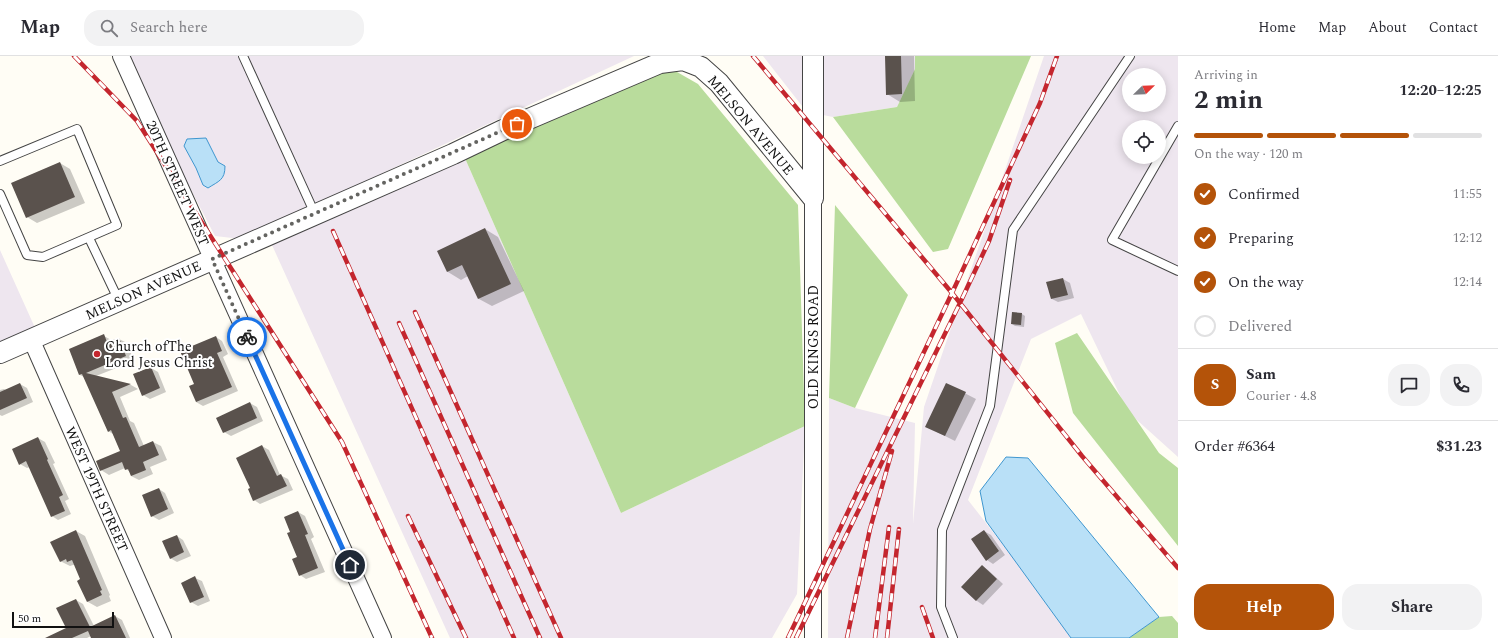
<!DOCTYPE html>
<html lang="en">
<head>
<meta charset="utf-8">
<style>
  :root { --surface:#fff; --page:#f2f2f3; --text:#2b2b33; --muted:#7c7c81; --line:#e1e1e2; --accent:#b45309 }
  body { margin:0; font-family:Spectral,serif; background:var(--page); color:var(--text); height:100vh; display:flex; flex-direction:column; font-size:15px; white-space:nowrap }
  * { box-sizing:border-box; margin:0 }
  p { font-size:13px; color:var(--muted) }
  .icon { flex:none; width:22px; height:22px; fill:none; stroke:currentColor; stroke-width:2; stroke-linecap:round; stroke-linejoin:round }
  .map { position:relative; flex:1; overflow:hidden }
  .panel { display:flex; flex-direction:column; background:var(--surface); width:320px }
  .panel>* { flex:none }
  .needle { width:26px; rotate:67deg }
  .fabs { position:absolute; left:1122px; top:12px; display:grid; gap:8px }
  .fabs a { display:grid; place-items:center; width:44px; height:44px; border-radius:50%; background:var(--surface); box-shadow:0 2px 10px #0003; font-size:20px }
  .scale { position:absolute; left:12px; bottom:10px; width:102px; box-sizing:border-box; padding-left:4px; border:2px solid #111; border-top:0; font-size:11px; line-height:14px; white-space:nowrap; color:#111; -webkit-text-stroke:3px #fff; paint-order:stroke }
  .pin { position:absolute; display:grid; place-items:center; width:34px; height:34px; color:#fff; margin:-17px; border:2px solid #fff; border-radius:50%; box-shadow:0 1px 4px #0007 }
  .courier { position:absolute; display:grid; place-items:center; width:40px; height:40px; margin:-20px; border:3px solid #1a73e8; border-radius:50%; background:#fff; color:#222; box-shadow:0 1px 5px #0007 }
  .summary em { font-style:normal; font-weight:700 }
  .summary div { display:flex; flex-direction:column-reverse }
  .summary { display:flex; align-items:center; justify-content:space-between; height:68px; padding:0 16px }
  h1 { font-size:26px; font-weight:700; line-height:30px }
  .bar { display:grid; grid-template-columns:repeat(4,1fr); gap:6px 4px; align-content:center; height:48px; padding:0 16px }
  .bar i { height:5px; border-radius:3px; background:var(--line) }
  .bar .selected { background:var(--accent) }
  .bar p { grid-column:span 4 }
  .line { display:flex; align-items:center; gap:10px; padding:0 16px; border-top:1px solid var(--line) }
  .line div { flex:1 }
  .round { display:grid; place-items:center; flex:none; width:42px; height:42px; border-radius:16px; background:var(--page) }
  ol { padding:0 16px; list-style:none }
  li { display:flex; align-items:center; gap:12px; height:44px }
  li p { margin-inline-start:auto }
  li .icon { padding:4px; border-radius:50%; background:var(--accent); color:#fff; stroke-width:4 }
  li:last-child { color:var(--muted) }
  li i { width:22px; height:22px; border:2px solid var(--line); border-radius:50% }
  .action { display:flex; gap:8px; margin-top:auto; padding:8px 16px }
  .action a { flex:1; height:46px; border-radius:16px; background:var(--accent); color:#fff; font-size:16px; font-weight:700; line-height:46px; text-align:center }
  .action a+a { background:var(--page); color:var(--text) }
  header { display:flex; align-items:center; gap:24px; box-sizing:border-box; height:56px; padding:0 20px; background:var(--surface); border-bottom:1px solid var(--line) }
  header strong { font-size:19px }
  nav { display:flex; gap:22px; margin-inline-start:auto; font-size:14px }
  .search { width:280px; height:36px; background:var(--page); display:flex; align-items:center; gap:10px; box-sizing:border-box; padding:0 14px; border-radius:16px; color:var(--muted); font-size:15px }
  main { display:flex; flex:1; min-height:0 }
  .map>svg:first-child { display:block }
  .industrial { fill:#eee6ef; fill-rule:evenodd }
  .forest { fill:#b9dc9c }
  .water { fill:#b9e0f7; stroke:#3f96cf }
  .shadow { fill:#0003 }
  .building { fill:#5a524d }
  .lines { fill:none; stroke-linecap:round; stroke-linejoin:round }
  .service-casing { stroke:#444; stroke-width:10 }
  .minor-casing { stroke:#444; stroke-width:18 }
  .tertiary-casing { stroke:#444; stroke-width:22 }
  .service { stroke:#fff; stroke-width:8 }
  .minor { stroke:#fff; stroke-width:16 }
  .tertiary { stroke:#fff; stroke-width:20 }
  .rail-casing { stroke:#c4262e; stroke-width:4.5 }
  .rail { stroke:#fff; stroke-width:3; stroke-dasharray:9; stroke-linecap:butt }
  .done { stroke:#646461; stroke-width:4; stroke-dasharray:0 7.2 }
  .route { stroke:#1a73e8; stroke-width:5 }
  .poi-dot { fill:#c4262e; stroke:#fff; stroke-width:1.5 }
  .labels { text-anchor:middle; stroke-width:4; stroke-linejoin:round; paint-order:stroke }
  .street-label { font-size:14px; fill:#111; stroke:#fff }
  .poi-label { font-size:14px; fill:#111; stroke:#fff; text-anchor:start }
</style>
</head>
<body>
<header>
<strong>Map</strong>
<div class="search"><svg class="icon" aria-label="search" viewBox="0 0 24 24"><circle cx="10" cy="10" r="6"/><path d="M15 15l6 6"/></svg>Search here</div>
<nav><a>Home</a><a>Map</a><a>About</a><a>Contact</a></nav>
</header>
<main>
<div class="map">
<svg width="1178" height="582" viewBox="0 0 1178 582">
  <rect width="100%" height="100%" fill="#fffdf5"/>
  <path class="industrial" d="M128 0H634L241 183 215 180 166 86Z
    M763 0H807L806 55Z
    M822 0H915V13L897 51 833 61 823 59Z
    M1044 0H1178V401L1128 356 1081 258 1031 283 968 444 1076 582H828L829 342 855 352 915 367 913 468 924 351ZM1129 19H1159V49H1129ZM1129 71H1159V101H1129Z
    M464 100 621 457 805 370 797 538 772 582H450L272 189Z
    M0 194 36 274 0 290Z"/>
  <path class="forest" d="M915 0H1031L948 193 933 196 833 61 897 51 915 13Z
    M670 12 698 28 798 149 805 370 621 457 464 100Z
    M835 149 908 239 855 352 829 342Z
    M1077 277 1159 397 1178 412V490L1073 357 1055 287Z
    M1172 560 1178 567V582H1129L1159 561Z"/>
  <path class="water" d="M206 82 218 106 225 110C225 124 219 125 208 132L203 129 196 112 184 90 187 83Z
    M1006 401 1028 402 1159 561 1129 582H1071L986 465 980 435Z"/>
  <path class="shadow" d="M886 0H914L915 45 900 46 887 38Z
    M60 107 70 113 85 147 37 167 27 161Z
    M485 173 498 181 524 235 492 250 479 243 468 220 461 224 448 216 438 196Z
    M1063 223 1070 227 1074 242 1058 246 1052 243Z
    M1022 258 1025 260 1024 271 1015 270 1012 268Z
    M104 280 113 285 119 283 127 287 134 305 96 320 131 329 138 333 120 341 130 365 134 367 144 390 153 386 161 390 167 404 150 411 153 418 139 424 131 420 130 416 125 412 109 419 101 414 121 395 113 378 108 375 84 321 80 319Z
    M216 281 222 285 228 298 223 301 238 335 203 350 196 346 195 329Z
    M151 312 158 316 166 336 150 343 143 339Z
    M20 328 27 332 33 346 2 360 0 359V334L4 333 6 334Z
    M947 328 976 343 955 385 937 376Z
    M250 347 257 351 263 365 231 380 224 376Z
    M38 382 45 386 55 407 53 408 69 443 65 445 71 458 58 464 52 460 30 411 27 412 20 408Z
    M262 390 269 394 280 419 288 423 293 434 260 448 254 444 251 433Z
    M159 433 165 437 174 457 159 464 152 460Z
    M298 456 305 460 314 481 311 483 325 516 306 523 300 519 299 501 291 476Z
    M76 475 85 480 110 539 109 540 111 545 97 551 88 546 82 524 75 509H73L70 510 60 505Z
    M984 475 991 479 1005 499 993 508 987 504Z
    M177 480 183 484 191 500 177 506 170 502Z
    M982 510 988 514 1003 528 983 549 977 545 962 531Z
    M195 522 202 525 210 545 198 550 191 546Z
    M76 544 83 548 94 570 115 560 122 564 130 582H92L91 580 87 582H65Z"/>
  <path class="building" d="M885 0H901L902 38 886 39Z
    M60 106 75 141 26 162 11 127Z
    M485 172 511 228 478 243 462 209 447 216 437 195Z
    M1063 222 1068 239 1051 243 1046 226Z
    M1012 256 1022 257 1021 269 1011 268Z
    M104 278 107 286 119 282 126 300 86 317 131 328 112 336 123 362 126 361 139 391 153 385 159 399 143 406 146 414 131 420 128 413 125 414 122 406 100 415 96 405 120 395 111 374 108 376 82 318 79 319 69 293Z
    M216 280 222 295 217 297 232 331 196 346 189 330 194 328 180 295Z
    M151 311 160 332 142 340 133 318Z
    M20 327 27 342 0 354V336Z
    M946 327 966 336 945 380 925 371Z
    M250 346 257 362 223 377 216 362Z
    M38 381 48 403 47 404 63 439 59 441 65 455 51 461 26 405 19 409 12 393Z
    M262 389 277 420 281 418 287 430 253 445 248 433 250 432 236 402Z
    M159 432 168 453 151 461 142 439Z
    M298 455 308 478 305 479 318 512 299 520 292 503 297 501 287 477 290 476 284 461Z
    M76 474 102 534 100 535 102 539 87 546 77 525 80 523 72 504 67 506 66 503 60 506 50 486Z
    M984 474 999 495 986 505 971 483Z
    M177 479 184 496 170 503 162 485Z
    M982 509 997 523 976 545 961 531Z
    M195 520 204 541 190 547 181 527Z
    M76 543 90 571 115 559 126 582H91L88 575 72 582H45L66 572 56 552Z"/>
  <g class="lines">
    <defs>
      <path id="service" d="M243 0 315 158
        M1178 70 1112 184 1178 215
        M0 105 77 73 117 169 43 201 27 199 0 138
        M89 182 119 245
        M953 582 941 551 942 474 990 350 1013 174 1130 0"/>
      <path id="minor" d="M121 0 383 582
        M813 142V582
        M31 283 163 582"/>
      <path id="tertiary" d="M813 142V0
        M0 297 453 98 503 74 660 7 683 4 701 11 719 27 813 142"/>
    </defs>
    <use href="#service" class="service-casing"/>
    <use href="#minor" class="minor-casing"/>
    <use href="#tertiary" class="tertiary-casing"/>
    <use href="#service" class="service"/>
    <use href="#minor" class="minor"/>
    <use href="#tertiary" class="tertiary"/>
    <defs>
      <path id="rail" d="M74 0 137 65 342 386 432 582
        M753 0 952 237 1082 400 1178 512
        M333 175 514 582
        M415 256 561 582
        M399 267 540 582
        M408 460 466 582
        M922 551 933 582
        M788 582 952 237 1040 47 1057 0
        M796 582 960 247 989 185 1010 124
        M847 582 870 473 892 395
        M875 582 889 471
        M887 582 899 473"/>
    </defs>
    <use href="#rail" class="rail-casing"/>
    <use href="#rail" class="rail"/>
  </g>
  <g class="lines">
    <path class="done" d="M247 281 212 203 517 68"/>
    <path class="route" d="M247 281 350 509"/>
  </g>
  <circle class="poi-dot" cx="97" cy="298" r="4"/>
  <g class="labels">
    <g class="street-label">
      <text transform="translate(751 69) rotate(50)" y="5">MELSON AVENUE</text>
      <text transform="translate(178 127) rotate(66)" y="5">20TH STREET WEST</text>
      <text transform="translate(143 234) rotate(-24)" y="5">MELSON AVENUE</text>
      <text transform="translate(813 291) rotate(-90)" y="5">OLD KINGS ROAD</text>
      <text transform="translate(97 433) rotate(66)" y="5">WEST 19TH STREET</text>
    </g>
    <g class="poi-label">
      <text x="105" y="295">Church ofThe<tspan x="105" dy="16">Lord Jesus Christ</tspan></text>
    </g>
  </g>
</svg>
<div class="fabs">
<a><svg class="needle" viewBox="-14 -14 28 28"><path d="M0-13l5 13h-10z" fill="#e53935"/><path d="M0 13l5-13h-10z" fill="#7c7c81"/></svg></a>
<a><svg class="icon" aria-label="locate" viewBox="0 0 24 24"><circle cx="12" cy="12" r="6"/><path d="M12 2v4M12 18v4M2 12h4M18 12h4"/></svg></a>
</div>
<div class="scale">50 m</div>
<div class="pin" style="left:517px;top:68px;background:#ea580c"><svg class="icon" aria-label="bag" viewBox="0 0 24 24"><path d="M5 8h14l-1 12H6zM9 8a3 3 0 0 1 6 0"/></svg></div>
<div class="pin" style="left:350px;top:509px;background:#1f2937"><svg class="icon" aria-label="home" viewBox="0 0 24 24"><path d="M3 11l9-7 9 7M6 9v11h12V9"/></svg></div>
<div class="courier" style="left:247px;top:281px"><svg class="icon" aria-label="bike" viewBox="0 0 24 24"><circle cx="6" cy="16" r="4"/><circle cx="18" cy="16" r="4"/><path d="M6 16l4-8h5l3 8M10 8l3 8H6M13 5h3"/></svg></div>
</div>
<section class="panel">
<div class="summary"><div><h1>2 min</h1><p>Arriving in</p></div><em>12:20–12:25</em></div>
<div class="bar"><i class="selected"></i><i class="selected"></i><i class="selected"></i><i></i><p>On the way · 120 m</p></div>
<ol>
<li><svg class="icon" aria-label="check" viewBox="0 0 24 24"><path d="M5 12l5 5 9-10"/></svg>Confirmed<p>11:55</p></li>
<li><svg class="icon" aria-label="check" viewBox="0 0 24 24"><path d="M5 12l5 5 9-10"/></svg>Preparing<p>12:12</p></li>
<li><svg class="icon" aria-label="check" viewBox="0 0 24 24"><path d="M5 12l5 5 9-10"/></svg>On the way<p>12:14</p></li>
<li><i></i>Delivered</li>
</ol>
<div class="line" style="height:72px"><b class="round" style="background:var(--accent);color:#fff">S</b><div><b>Sam</b><p>Courier · 4.8</p></div><a class="round"><svg class="icon" aria-label="chat" viewBox="0 0 24 24"><path d="M4 5h16v11H9l-5 4z"/></svg></a><a class="round"><svg class="icon" aria-label="phone" viewBox="0 0 24 24"><path d="M5 4h4l2 5-3 2q2 4 5 5l2-3 5 2v4C11 20 4 13 5 4z"/></svg></a></div>
<div class="line" style="height:52px"><div>Order #6364</div><b>$31.23</b></div>
<div class="action"><a>Help</a><a>Share</a></div>
</section>
</main>
</body>
</html>
